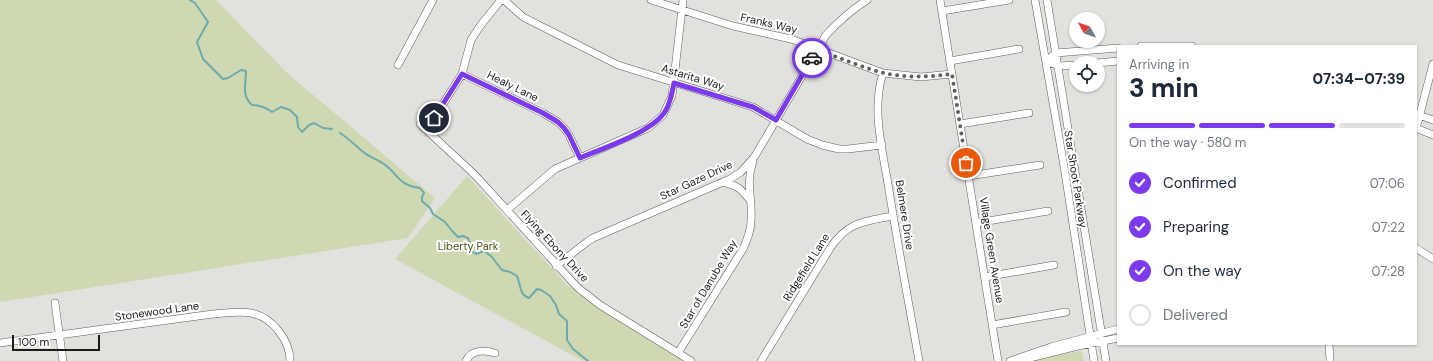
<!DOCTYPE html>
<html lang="en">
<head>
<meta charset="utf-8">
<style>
  :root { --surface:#fff; --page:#f2f2f3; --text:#1f2937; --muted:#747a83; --line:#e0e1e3; --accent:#7c3aed }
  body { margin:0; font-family:"DM Sans",sans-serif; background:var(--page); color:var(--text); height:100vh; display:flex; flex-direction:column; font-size:15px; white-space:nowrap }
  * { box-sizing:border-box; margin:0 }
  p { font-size:13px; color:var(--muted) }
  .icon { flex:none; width:22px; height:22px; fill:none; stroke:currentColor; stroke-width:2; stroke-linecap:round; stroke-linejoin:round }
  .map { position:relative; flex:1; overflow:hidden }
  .details { position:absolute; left:1117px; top:45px; width:300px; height:300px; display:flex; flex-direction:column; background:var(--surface); border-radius:0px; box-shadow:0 1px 3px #0004 }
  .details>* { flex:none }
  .needle { width:26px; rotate:310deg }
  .tools { position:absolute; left:1069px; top:12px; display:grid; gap:8px }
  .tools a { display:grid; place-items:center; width:36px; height:36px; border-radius:50%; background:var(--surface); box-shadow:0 1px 3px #0004; font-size:20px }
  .scale { position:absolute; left:12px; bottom:10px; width:88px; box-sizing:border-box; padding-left:4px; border:2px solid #1c1b1a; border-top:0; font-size:11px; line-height:14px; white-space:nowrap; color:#1c1b1a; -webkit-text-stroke:3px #fff; paint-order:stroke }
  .pin { position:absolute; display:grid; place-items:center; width:34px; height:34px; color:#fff; margin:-17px; border:2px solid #fff; border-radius:50%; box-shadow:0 1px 4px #0007 }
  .courier { position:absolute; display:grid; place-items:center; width:40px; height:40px; margin:-20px; border:3px solid #7c3aed; border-radius:50%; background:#fff; color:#222; box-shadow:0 1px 5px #0007 }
  .summary em { font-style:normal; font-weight:800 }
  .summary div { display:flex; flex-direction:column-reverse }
  .summary { display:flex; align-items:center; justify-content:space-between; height:68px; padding:0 12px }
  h1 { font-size:26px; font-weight:800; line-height:30px }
  .bar { display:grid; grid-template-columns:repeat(4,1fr); gap:6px 4px; align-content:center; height:48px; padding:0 12px }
  .bar i { height:5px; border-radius:3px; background:var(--line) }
  .bar .selected { background:var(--accent) }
  .bar p { grid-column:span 4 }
  ol { padding:0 12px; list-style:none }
  li { display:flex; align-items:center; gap:12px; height:44px }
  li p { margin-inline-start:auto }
  li .icon { padding:4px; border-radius:50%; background:var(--accent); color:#fff; stroke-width:4 }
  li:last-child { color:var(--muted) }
  li i { width:22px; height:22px; border:2px solid var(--line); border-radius:50% }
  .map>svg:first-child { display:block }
  .green { fill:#ced9b4 }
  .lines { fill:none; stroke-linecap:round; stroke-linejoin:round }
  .stream { stroke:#70a9a9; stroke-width:2 }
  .minor-casing { stroke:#5c5c59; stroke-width:8 }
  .minor { stroke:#fff; stroke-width:7 }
  .done { stroke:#61605f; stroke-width:4; stroke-dasharray:0 7.2 }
  .route { stroke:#7c3aed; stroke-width:5 }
  .labels { text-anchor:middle; stroke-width:4; stroke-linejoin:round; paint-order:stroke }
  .street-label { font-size:11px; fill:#1c1b1a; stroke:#fff }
  .park-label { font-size:11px; fill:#495716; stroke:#fff }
</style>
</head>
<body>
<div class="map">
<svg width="1433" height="361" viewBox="0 0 1433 361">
  <rect width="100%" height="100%" fill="#e1e1de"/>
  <path class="green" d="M0 0H216L286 72 435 198 408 238 0 302Z
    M467 176 567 285 683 361H583L395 259Z
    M1082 351 1084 361H1029L1042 358Z"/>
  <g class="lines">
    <path class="stream" d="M190 0 195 3 208 22 197 42 203 59 223 79 228 78 241 70 246 71C246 84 241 95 252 105 260 105 265 107 272 112L281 107 290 110 297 117 298 127 302 132 309 125 314 123 323 128 332 129
      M340 133C348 138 355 145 362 151 369 157 377 159 384 164 398 174 399 186 420 188L424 193 422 197V201L430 208 433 214 445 222 453 232 458 237 463 236 468 238 470 243 471 251 476 254 484 251 491 256 502 270 510 272 517 276C521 285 519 295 529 298L537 289 541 290 550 296 556 305 559 314 567 321V340L573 349 588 361"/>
    <defs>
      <path id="minor" d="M504 0 523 17 618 65 753 107 807 139 822 145 839 149H848L882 145
        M651 0 733 26 791 39 883 73 921 77 952 74
        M940 0 998 361
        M1035 0 1064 166 1094 361
        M1047 0 1106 361
        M942 11 1009 0
        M1141 46H1192
        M950 61 1019 49
        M1046 61 1056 53 1118 48
        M1046 61 1059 66 1076 65
        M1097 63 1118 61
        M398 65 433 0
        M883 73C871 110 883 152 889 190 898 247 909 304 919 361
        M462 74 543 113 558 122 564 128 569 135 580 158
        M1416 114 1433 120
        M420 124 475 175 577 287 600 305 691 361
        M960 124 1029 113
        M1416 128 1433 135
        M425 129 434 118 462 74 471 40 480 26 501 0
        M1416 129 1433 64
        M969 176 1040 165
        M723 182 735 186 740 189 750 200
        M507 210 555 169 648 128 663 115 672 96 683 0
        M976 223 1048 211
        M1416 248 1433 259
        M556 266 587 242 593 238 730 179 741 172 755 156 826 35C839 21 851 10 867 0
        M985 277 1054 265
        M55 303 63 361
        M992 325 1066 312
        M0 343 213 314C226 313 238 311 251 313 272 317 290 340 290 361
        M1329 344 1330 360
        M678 353 743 249C747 240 751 231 751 221 753 198 745 186 753 161
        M1022 360 1078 346 1118 338
        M466 361C471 349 485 350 495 353
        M761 361 829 250C846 223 863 221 893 216
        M1010 361 1051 347 1118 329"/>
    </defs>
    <use href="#minor" class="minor-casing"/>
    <use href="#minor" class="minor"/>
  </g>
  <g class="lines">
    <path class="done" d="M812 58 817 50C839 57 862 68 884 73 906 78 930 77 952 74L966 163"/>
    <path class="route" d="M434 118 462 74 543 113 558 122 564 128 569 135 580 158C603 148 654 132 666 110 671 101 672 93 674 83L753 107 776 120 812 58"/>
  </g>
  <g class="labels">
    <g class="street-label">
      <text transform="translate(769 23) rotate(13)" y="4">Franks Way</text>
      <text transform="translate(693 77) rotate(17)" y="4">Astarita Way</text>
      <text transform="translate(513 86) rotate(26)" y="4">Healy Lane</text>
      <text transform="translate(1076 179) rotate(81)" y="4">Star Shoot Parkway</text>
      <text transform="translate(696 180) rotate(-25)" y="4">Star Gaze Drive</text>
      <text transform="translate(905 215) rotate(81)" y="4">Belmere Drive</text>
      <text transform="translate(555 246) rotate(47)" y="4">Flying Ebony Drive</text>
      <text transform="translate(992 250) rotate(81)" y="4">Village Green Avenue</text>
      <text transform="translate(806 267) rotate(-58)" y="4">Ridgefield Lane</text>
      <text transform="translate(708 284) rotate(-59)" y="4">Star of Danube Way</text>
      <text transform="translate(157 311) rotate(-8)" y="4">Stonewood Lane</text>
    </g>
    <g class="park-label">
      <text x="468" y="250">Liberty Park</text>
    </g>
  </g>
</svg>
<div class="tools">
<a><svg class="needle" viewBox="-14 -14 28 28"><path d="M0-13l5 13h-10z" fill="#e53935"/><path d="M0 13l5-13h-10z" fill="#747a83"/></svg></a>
<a><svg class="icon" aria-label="locate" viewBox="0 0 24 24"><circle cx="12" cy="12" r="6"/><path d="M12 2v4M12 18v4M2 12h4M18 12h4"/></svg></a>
</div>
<div class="scale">100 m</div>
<div class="pin" style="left:966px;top:163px;background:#ea580c"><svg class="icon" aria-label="bag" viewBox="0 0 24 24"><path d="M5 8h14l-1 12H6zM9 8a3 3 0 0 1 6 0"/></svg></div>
<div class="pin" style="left:434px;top:118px;background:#1f2937"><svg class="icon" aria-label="home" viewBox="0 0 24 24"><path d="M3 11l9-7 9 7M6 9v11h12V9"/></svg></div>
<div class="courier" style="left:812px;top:58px"><svg class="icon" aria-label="car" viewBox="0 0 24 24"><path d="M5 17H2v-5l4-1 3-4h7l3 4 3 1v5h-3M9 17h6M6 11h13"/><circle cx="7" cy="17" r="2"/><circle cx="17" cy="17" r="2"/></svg></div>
<section class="details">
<div class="summary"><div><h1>3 min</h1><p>Arriving in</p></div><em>07:34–07:39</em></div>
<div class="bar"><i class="selected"></i><i class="selected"></i><i class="selected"></i><i></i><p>On the way · 580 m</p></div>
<ol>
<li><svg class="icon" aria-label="check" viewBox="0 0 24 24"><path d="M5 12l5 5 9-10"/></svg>Confirmed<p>07:06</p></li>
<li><svg class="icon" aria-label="check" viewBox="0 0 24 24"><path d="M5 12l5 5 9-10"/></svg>Preparing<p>07:22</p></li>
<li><svg class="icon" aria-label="check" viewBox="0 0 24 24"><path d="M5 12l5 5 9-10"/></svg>On the way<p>07:28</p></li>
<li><i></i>Delivered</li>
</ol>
</section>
</div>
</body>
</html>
